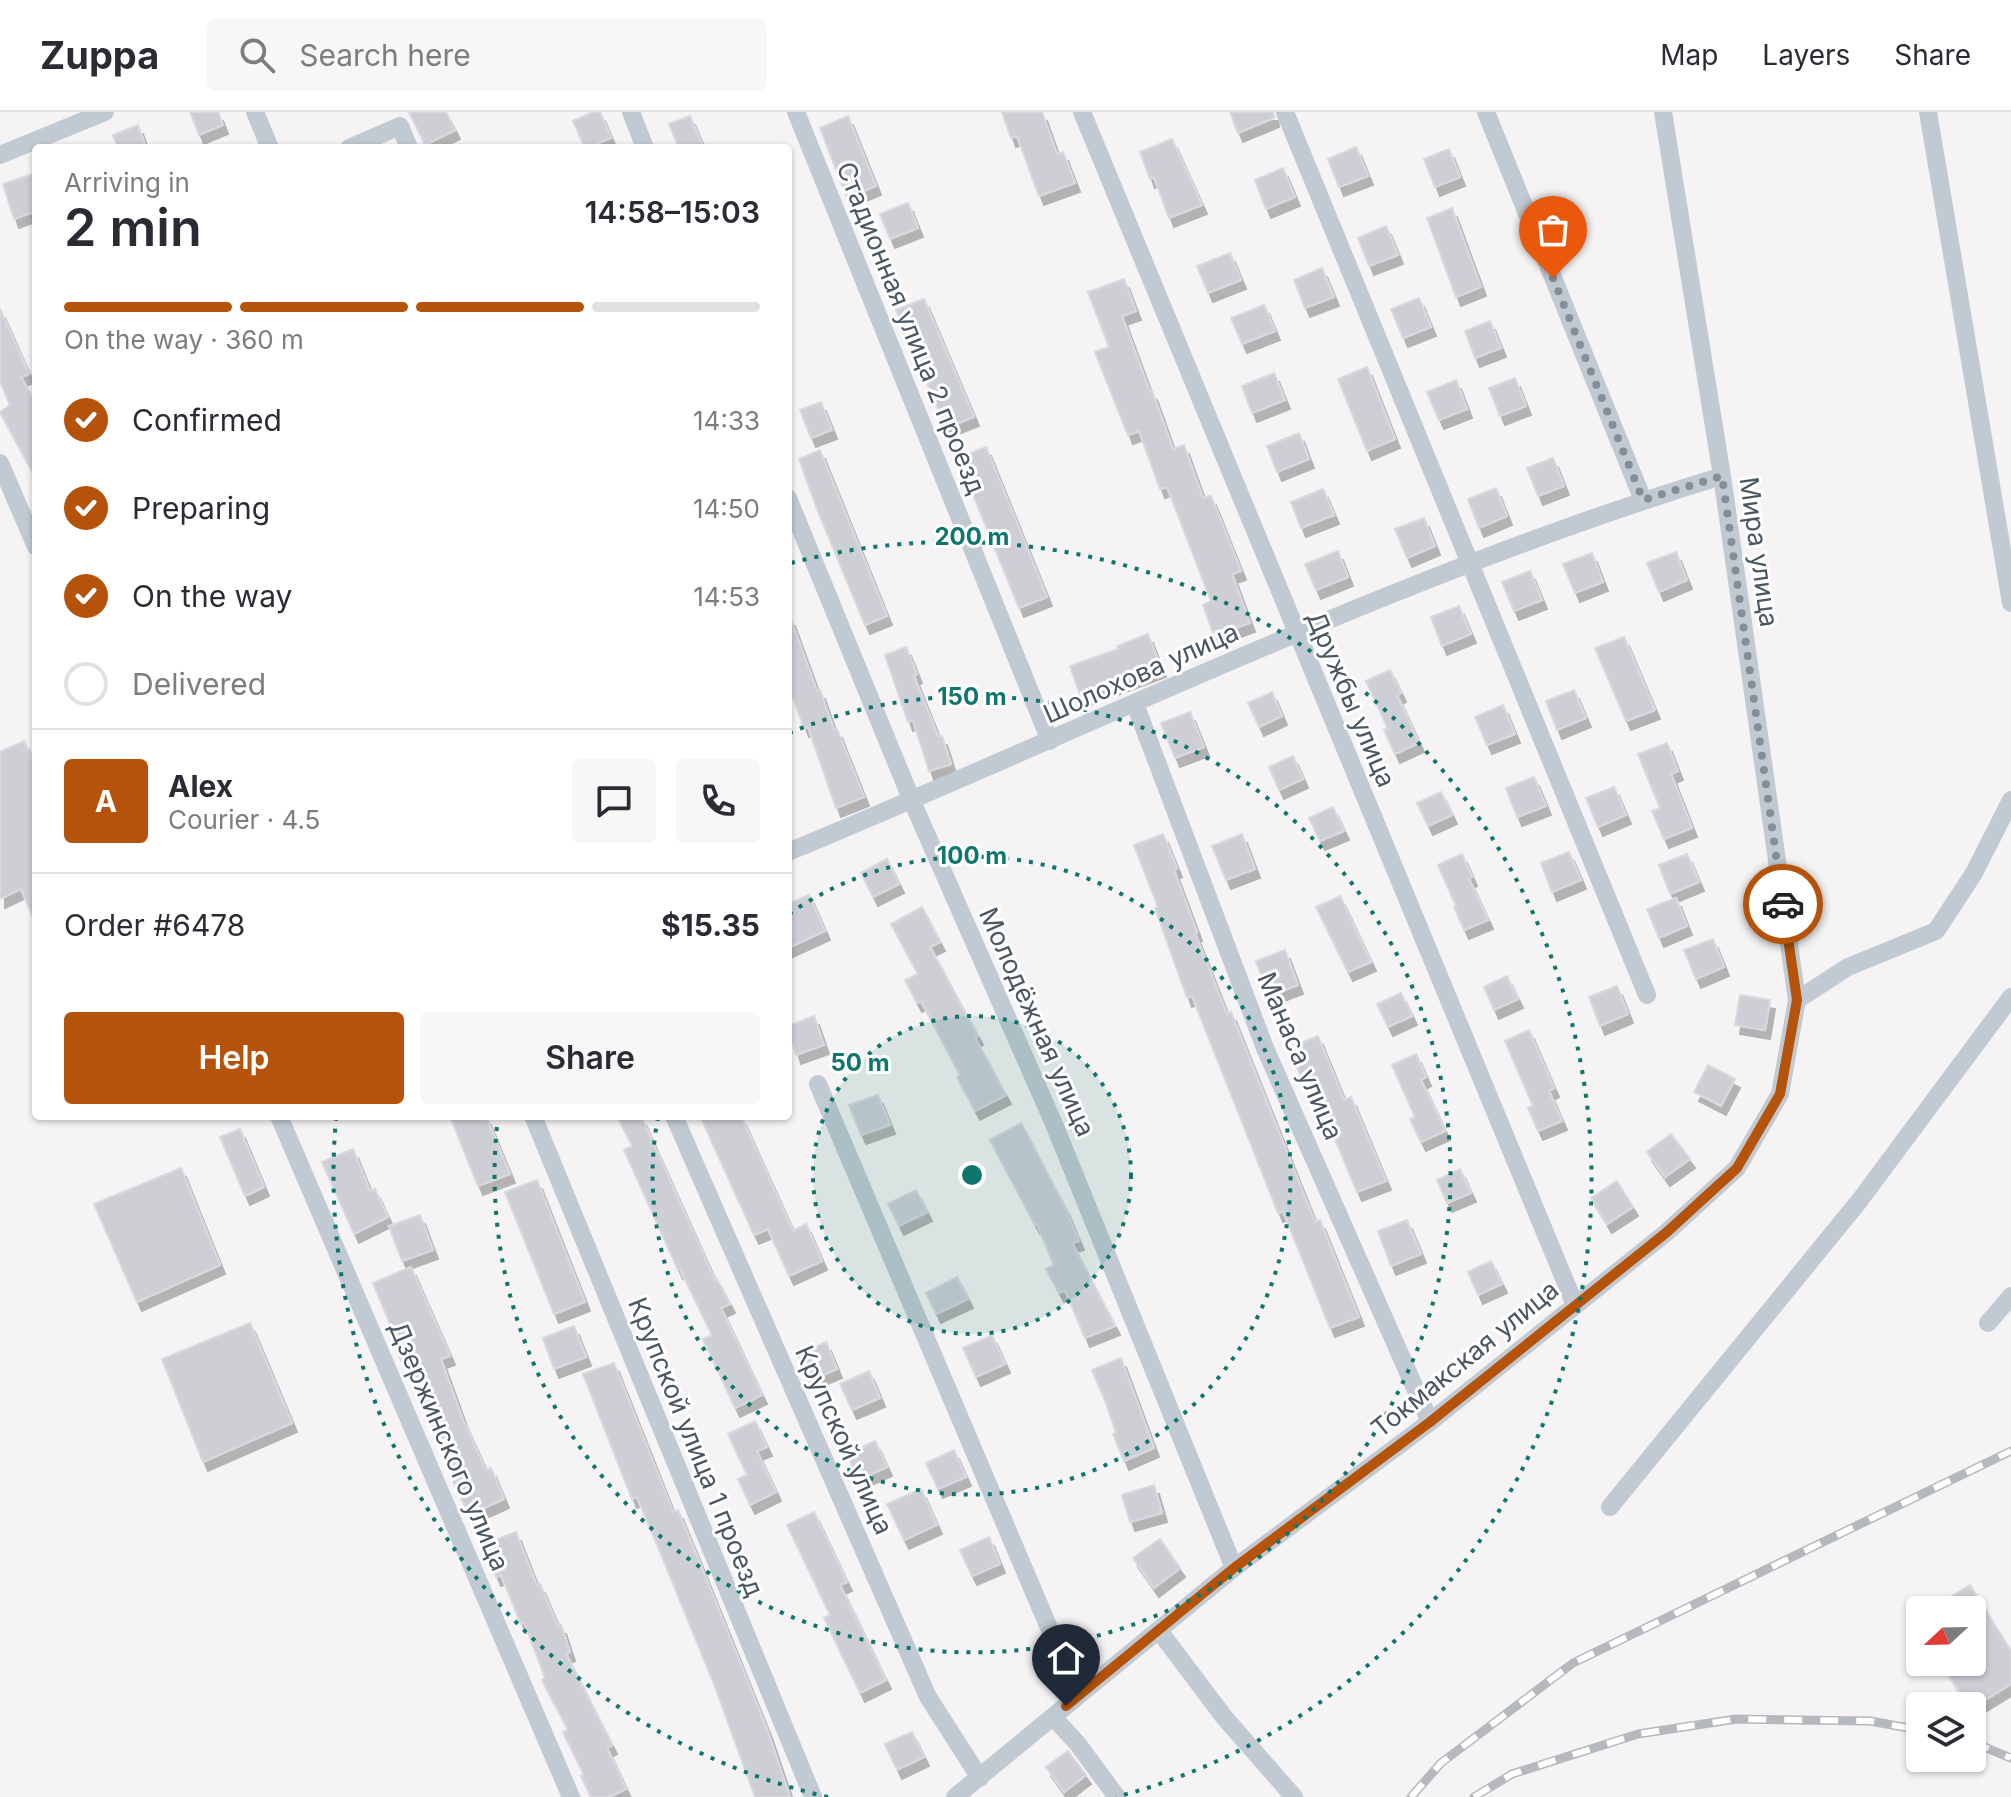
<!DOCTYPE html>
<html lang="en">
<head>
<meta charset="utf-8">
<style>
  :root { --surface:#fff; --page:#f7f7f7; --text:#2b2b33; --muted:#7c7c81; --line:#e1e1e2; --accent:#b45309 }
  body { margin:0; font-family:Inter,sans-serif; background:var(--page); color:var(--text); height:100vh; display:flex; flex-direction:column; font-size:30px; white-space:nowrap }
  * { box-sizing:border-box; margin:0 }
  p { font-size:26px; color:var(--muted) }
  .icon { flex:none; width:44px; height:44px; fill:none; stroke:currentColor; stroke-width:2; stroke-linecap:round; stroke-linejoin:round }
  .map { position:relative; flex:1; overflow:hidden }
  .details { position:absolute; left:32px; top:32px; width:760px; height:976px; display:flex; flex-direction:column; background:var(--surface); border-radius:8px; box-shadow:0 2px 6px #0004 }
  .details>* { flex:none }
  .needle { width:52px; rotate:248deg }
  .tools { position:absolute; left:1906px; top:1484px; display:grid; gap:16px }
  .tools a { display:grid; place-items:center; width:80px; height:80px; border-radius:8px; background:var(--surface); box-shadow:0 2px 6px #0004; font-size:40px }
  .pin { position:absolute; display:grid; place-items:center; width:68px; height:68px; color:#fff; margin:-82px -34px; border-radius:50% 50% 50% 0; rotate:-45deg; box-shadow:0 0 8px #0007 }
  .pin .icon { rotate:45deg }
  .courier { position:absolute; display:grid; place-items:center; width:80px; height:80px; margin:-40px; border:6px solid #b45309; border-radius:50%; background:#fff; color:#222; box-shadow:0 2px 10px #0007 }
  .summary em { font-style:normal; font-weight:600 }
  .summary div { display:flex; flex-direction:column-reverse }
  .summary { display:flex; align-items:center; justify-content:space-between; height:136px; padding:0 32px }
  h1 { font-size:52px; font-weight:600; line-height:60px }
  .bar { display:grid; grid-template-columns:repeat(4,1fr); gap:12px 8px; align-content:center; height:96px; padding:0 32px }
  .bar i { height:10px; border-radius:6px; background:var(--line) }
  .bar .on { background:var(--accent) }
  .bar p { grid-column:span 4 }
  .line { display:flex; align-items:center; gap:20px; padding:0 32px; border-top:2px solid var(--line) }
  .line div { flex:1 }
  .round { display:grid; place-items:center; flex:none; width:84px; height:84px; border-radius:8px; background:var(--page) }
  ol { padding:0 32px; list-style:none }
  li { display:flex; align-items:center; gap:24px; height:88px }
  li p { margin-inline-start:auto }
  li .icon { padding:8px; border-radius:50%; background:var(--accent); color:#fff; stroke-width:4 }
  li:last-child { color:var(--muted) }
  li i { width:44px; height:44px; border:4px solid var(--line); border-radius:50% }
  .cta { display:flex; gap:16px; margin-top:auto; padding:16px 32px }
  .cta a { flex:1; height:92px; border-radius:8px; background:var(--accent); color:#fff; font-size:32px; font-weight:600; line-height:92px; text-align:center }
  .cta a+a { background:var(--page); color:var(--text) }
  header { display:flex; align-items:center; gap:48px; box-sizing:border-box; height:112px; padding:0 40px; background:var(--surface); border-bottom:2px solid var(--line) }
  header strong { font-size:38px }
  nav { display:flex; gap:44px; margin-inline-start:auto; font-size:28px }
  .search { width:560px; height:72px; background:var(--page); display:flex; align-items:center; gap:20px; box-sizing:border-box; padding:0 28px; border-radius:8px; color:var(--muted); font-size:30px }
  .map>svg:first-child { display:block }
  .building { fill:#cdcfd5; stroke:#d7d9de; stroke-width:2; filter:url(#shadow) }
  .lines { fill:none; stroke-linecap:round; stroke-linejoin:round }
  .street { stroke:#c1cad2; stroke-width:18 }
  .rail-casing { stroke:#b5b8bd; stroke-width:9 }
  .rail { stroke:#fff; stroke-width:6; stroke-dasharray:18; stroke-linecap:butt }
  .done { stroke:#868d94; stroke-width:8; stroke-dasharray:0 14.4 }
  .route { stroke:#b45309; stroke-width:10 }
  .ring { fill:none; stroke:#0f766e; stroke-width:4; stroke-dasharray:4 8 }
  .labels { text-anchor:middle; stroke-width:6; stroke-linejoin:round; paint-order:stroke }
  .street-label { font-size:26px; fill:#4a5661; stroke:#fff }
  .centre { fill:#0f766e; stroke:#fff; stroke-width:4 }
  .ring-label { font-size:24px; text-anchor:middle; font-weight:bold; fill:#0f766e; stroke:#fff; stroke-width:6; stroke-linejoin:round; paint-order:stroke }
</style>
</head>
<body>
<header>
<strong>Zuppa</strong>
<div class="search"><svg class="icon" aria-label="search" viewBox="0 0 24 24"><circle cx="10" cy="10" r="6"/><path d="M15 15l6 6"/></svg>Search here</div>
<nav><a>Map</a><a>Layers</a><a>Share</a></nav>
</header>
<div class="map">
<svg width="2011" height="1685" viewBox="0 0 2011 1685">
  <defs>
    <filter id="shadow"><feDropShadow dx="5" dy="9" stdDeviation="0" flood-color="#0004"/></filter>
  </defs>
  <rect width="100%" height="100%" fill="#f5f3f3"/>
  <path class="building" d="M190 0H218L223 13 199 23Z
    M409 0H446L455 18 425 33Z
    M593 0H600L611 26 585 36 573 9Z
    M1002 0H1042L1057 42 1063 40 1075 71 1039 84 1017 24 1011 26Z
    M1230 0H1273L1274 6 1238 21Z
    M690 4 702 32 691 36H679L669 12Z
    M848 4 876 74 847 86 820 16Z
    M138 13 146 36H118L113 23Z
    M1172 27 1202 93 1169 106 1154 65 1150 67 1140 40Z
    M1356 35 1368 64 1339 75 1328 47Z
    M1449 37 1460 65 1435 75 1424 47Z
    M1283 56 1295 85 1266 97 1255 68Z
    M36 61V99L14 107 3 72Z
    M908 91 918 116 890 127 880 102Z
    M1452 96 1481 175 1456 185 1427 106Z
    M1386 114 1398 143 1369 154 1358 126Z
    M1230 141 1241 168 1208 181 1197 154Z
    M1322 156 1334 185 1305 196 1294 168Z
    M1124 167 1136 199 1122 204 1150 280 1152 279 1173 337 1184 333 1203 386 1211 384 1241 459 1232 462 1250 511 1214 524 1203 493 1211 489 1167 375 1160 377 1139 319 1128 323 1095 240 1109 235 1088 180Z
    M1419 186 1431 215 1403 226 1391 197Z
    M924 187 974 305 946 316 896 198Z
    M1264 193 1275 219 1242 232 1231 206Z
    M0 197 29 262 21 265 36 293V367L0 300 10 293 0 269Z
    M1490 209 1501 236 1475 246 1465 219Z
    M1367 255 1395 327 1367 339 1338 267Z
    M1274 261 1285 288 1252 301 1242 274Z
    M1515 266 1526 294 1500 304 1489 276Z
    M1456 268 1467 297 1439 308 1427 280Z
    M821 290 832 318 811 326 800 298Z
    M1299 321 1309 347 1277 360 1267 334Z
    M986 335 1047 485 1019 496 958 346Z
    M820 338 887 504 865 513 817 397 799 347Z
    M1553 346 1564 374 1538 384 1527 356Z
    M1496 376 1507 404 1479 416 1468 387Z
    M1323 377 1334 403 1301 416 1291 390Z
    M1424 406 1435 434 1407 446 1395 417Z
    M1338 439 1348 465 1316 478 1305 452Z
    M1676 440 1687 468 1659 480 1647 451Z
    M1592 441 1603 470 1575 481 1563 452Z
    M1530 459 1542 488 1514 499 1502 470Z
    M1459 494 1471 522 1442 534 1431 505Z
    M788 505H790L817 579 820 578 834 618 837 617 864 685 836 696 808 615 804 616 788 572Z
    M1148 522 1161 556 1081 586 1070 554 1118 537 1117 534Z
    M1624 525 1655 598 1626 609 1595 536Z
    M906 535 917 562 914 564 938 624H942L951 652 929 659 913 608 908 610 885 543Z
    M1390 558 1401 581 1397 583 1419 631 1395 642 1384 618 1388 617 1366 569Z
    M1574 578 1586 606 1557 618 1546 589Z
    M1272 580 1282 604 1259 615 1248 591Z
    M1503 593 1515 622 1487 633 1475 605Z
    M1190 600 1204 635 1175 646 1161 611Z
    M24 629 36 656V812L21 777 0 787V640Z
    M1667 631 1678 659 1671 662 1692 716 1664 727 1652 699 1660 696 1638 642Z
    M1293 644 1303 667 1279 678 1269 655Z
    M1534 665 1546 694 1517 705 1506 676Z
    M1614 675 1626 703 1598 715 1586 686Z
    M1441 680 1452 703 1428 714 1417 691Z
    M1333 695 1344 719 1320 729 1309 706Z
    M1163 722 1177 756 1174 758 1197 820 1195 821 1227 902 1231 900 1315 1110 1320 1108 1359 1205 1330 1216 1283 1099 1278 1101 1192 884 1187 886 1155 796 1158 795 1134 733Z
    M1242 722 1255 757 1226 768 1212 734Z
    M1569 740 1581 768 1552 780 1541 751Z
    M1462 742 1472 765 1469 767 1488 808 1464 818 1454 795 1456 794 1438 753Z
    M1687 742 1699 770 1670 782 1659 753Z
    M887 747 899 772 873 785 861 761Z
    M809 783 825 819 788 836V792Z
    M1340 784 1371 850 1348 860 1316 795Z
    M1676 786 1687 814 1659 826 1647 797Z
    M922 795 940 830 930 835 978 924 975 926 1006 983 975 999 957 965 960 963 921 889 917 891 905 868 918 862 891 812Z
    M1713 827 1724 855 1696 867 1684 838Z
    M1285 838 1298 873 1269 884 1256 849Z
    M1507 864 1518 887 1494 898 1484 875Z
    M1617 874 1628 902 1600 914 1589 885Z
    M1401 881 1412 904 1388 915 1377 892Z
    M1740 883 1770 888 1765 918 1735 913Z
    M814 904 824 933 796 943 788 914Z
    M1529 918 1554 976 1549 979 1562 1009 1538 1019 1528 996 1533 994 1505 929Z
    M1318 924 1344 988 1351 985 1386 1069 1357 1080 1310 967 1303 970 1289 935Z
    M1416 942 1426 965 1421 968 1445 1019 1421 1030 1410 1007 1415 1005 1392 953Z
    M1708 953 1735 967 1721 994 1694 980Z
    M878 983 890 1013 861 1023 849 993Z
    M450 1004H486L510 1062 478 1074Z
    M617 1004H641L715 1168 717 1167 730 1192 721 1196 762 1283 735 1296 703 1227 712 1223 680 1157 678 1158 624 1038 632 1034Z
    M700 1004H741L793 1119 806 1112 822 1149 789 1164 768 1117 754 1123Z
    M1021 1011 1065 1096 1079 1129 1072 1131 1115 1214 1085 1226 1065 1178 1059 1181 1046 1157 1054 1153 1037 1112 1035 1113 990 1028Z
    M240 1017 264 1075 245 1084 220 1025Z
    M1671 1022 1690 1047 1665 1065 1647 1040Z
    M353 1037 370 1079 375 1077 388 1105 354 1122 322 1050Z
    M181 1056 220 1153 137 1190 94 1092Z
    M1460 1057 1471 1081 1447 1091 1437 1068Z
    M537 1068 585 1190 554 1202 505 1080Z
    M1617 1069 1633 1095 1607 1112 1591 1086Z
    M916 1078 927 1100 899 1114 888 1092Z
    M420 1103 433 1138 402 1149 389 1114Z
    M1407 1108 1421 1142 1391 1154 1378 1119Z
    M1491 1149 1502 1172 1478 1183 1468 1160Z
    M411 1155 450 1244 441 1247 463 1308 486 1358 491 1356 504 1387 469 1403 453 1369 456 1368 428 1306 411 1257 406 1259 391 1226 395 1224 373 1171Z
    M957 1165 968 1187 936 1202 926 1181Z
    M250 1211 292 1311 203 1350 162 1247Z
    M574 1214 586 1245 554 1257 543 1226Z
    M992 1223 1005 1252 976 1265 963 1236Z
    M826 1230 837 1257 809 1269 798 1243Z
    M1121 1246 1154 1336 1124 1349 1113 1322 1116 1321 1106 1291 1092 1258Z
    M614 1251 673 1400 678 1398 697 1444 767 1617 790 1685H755L714 1572 660 1440 637 1385 632 1387 583 1262Z
    M869 1259 880 1286 852 1298 840 1272Z
    M755 1309 767 1335 757 1339 776 1380 750 1393 738 1367 747 1363 728 1322Z
    M875 1329 887 1355 858 1368 847 1342Z
    M954 1338 966 1365 938 1377 926 1351Z
    M1154 1373 1162 1401 1130 1410 1122 1383Z
    M921 1377 937 1413 904 1428 887 1392Z
    M814 1400 847 1470 840 1473 886 1568 860 1581 824 1506 830 1503 787 1413Z
    M516 1420 537 1474 540 1472 558 1514 561 1513 570 1540 566 1542 612 1633 607 1636 626 1677 609 1685H591L581 1664 584 1663 563 1620 568 1618 542 1568 545 1566 524 1510 521 1512 501 1463 496 1465 483 1433Z
    M989 1425 1000 1452 972 1464 960 1438Z
    M1160 1427 1180 1456 1154 1476 1133 1446Z
    M1970 1473 2011 1539V1572L1972 1596V1594H1968L1941 1550H1972V1498H1929Z
    M912 1620 924 1645 897 1658 885 1632Z
    M1068 1639 1086 1663 1064 1680 1046 1655Z"/>
  <g class="lines">
    <path class="street" d="M255 0 270 36
      M631 0 645 36
      M796 0 1050 629
      M1082 0 1575 1193
      M1285 0 1647 883
      M1486 0 1643 388
      M1928 0 2011 491
      M349 36 400 14 409 36
      M0 43 105 0
      M0 351 36 435
      M788 386 912 689 1054 1012 1234 1456
      M1135 592 1265 936 1430 1310
      M788 740C1098 612 1400 462 1722 364
      M1797 888 1848 855 1936 819 1974 761 2011 688
      M818 972 1078 1584
      M279 1004 571 1685
      M533 1004 813 1685
      M674 1004 928 1585 980 1666
      M1988 1211 2011 1184
      M1610 1395 1860 1088 2011 885
      M1160 1520 1224 1605 1294 1685
      M1053 1605 1077 1631 1117 1685
      M955 1685 1234 1456 1430 1310 1667 1120 1737 1056 1780 982 1797 888 1722 364 1663 0"/>
    <defs>
      <path id="rail" d="M1972 1630 2011 1646
        M1411 1685 1441 1651 1573 1551 2011 1339
        M1474 1685 1512 1662 1638 1622 1736 1607 1870 1609 1920 1618"/>
    </defs>
    <use href="#rail" class="rail-casing"/>
    <use href="#rail" class="rail"/>
  </g>
  <g class="lines">
    <path class="done" d="M1553 166 1643 388 1722 364 1783 792"/>
    <path class="route" d="M1066 1594 1234 1456 1430 1310 1667 1120 1737 1056 1780 982 1797 888 1783 792"/>
  </g>
  <circle cx="972" cy="1063" r="159" fill="#0f766e" fill-opacity=".12"/>
  <g class="ring">
    <circle cx="972" cy="1063" r="159"/>
    <path d="M789 802A319 319 0 1 1 658 1005"/>
    <path d="M789 621A478 478 0 1 1 498 1005"/>
    <path d="M828 1685A638 638 0 0 1 336 1007M791 451A638 638 0 1 1 1116 1685"/>
  </g>
  <g class="labels">
    <g class="street-label">
      <text transform="translate(911 216) rotate(68)" y="9">Стадионная улица 2 проезд</text>
      <text transform="translate(1759 440) rotate(82)" y="9">Мира улица</text>
      <text transform="translate(1141 561) rotate(-24)" y="9">Шолохова улица</text>
      <text transform="translate(1351 587) rotate(67)" y="9">Дружбы улица</text>
      <text transform="translate(1037 910) rotate(66)" y="9">Молодёжная улица</text>
      <text transform="translate(1300 944) rotate(67)" y="9">Манаса улица</text>
      <text transform="translate(1465 1247) rotate(-39)" y="9">Токмакская улица</text>
      <text transform="translate(844 1328) rotate(66)" y="9">Крупской улица</text>
      <text transform="translate(449 1334) rotate(67)" y="9">Дзержинского улица</text>
      <text transform="translate(696 1335) rotate(68)" y="9">Крупской улица 1 проезд</text>
    </g>
  </g>
  <circle cx="972" cy="1063" r="12" class="centre"/>
  <g class="ring-label">
    <text x="972" y="433">200 m</text>
    <text x="972" y="593">150 m</text>
    <text x="972" y="752">100 m</text>
    <text x="860" y="959">50 m</text>
  </g>
</svg>
<div class="tools">
<a><svg class="needle" viewBox="-14 -14 28 28"><path d="M0-13l5 13h-10z" fill="#e53935"/><path d="M0 13l5-13h-10z" fill="#7c7c81"/></svg></a>
<a><svg class="icon" aria-label="layers" viewBox="0 0 24 24"><path d="M12 4l9 5-9 5-9-5zM3 14l9 5 9-5"/></svg></a>
</div>
<div class="pin" style="left:1553px;top:166px;background:#ea580c"><svg class="icon" aria-label="bag" viewBox="0 0 24 24"><path d="M5 8h14l-1 12H6zM9 8a3 3 0 0 1 6 0"/></svg></div>
<div class="pin" style="left:1066px;top:1594px;background:#1f2937"><svg class="icon" aria-label="home" viewBox="0 0 24 24"><path d="M3 11l9-7 9 7M6 9v11h12V9"/></svg></div>
<div class="courier" style="left:1783px;top:792px"><svg class="icon" aria-label="car" viewBox="0 0 24 24"><path d="M5 17H2v-5l4-1 3-4h7l3 4 3 1v5h-3M9 17h6M6 11h13"/><circle cx="7" cy="17" r="2"/><circle cx="17" cy="17" r="2"/></svg></div>
<section class="details">
<div class="summary"><div><h1>2 min</h1><p>Arriving in</p></div><em>14:58–15:03</em></div>
<div class="bar"><i class="on"></i><i class="on"></i><i class="on"></i><i></i><p>On the way · 360 m</p></div>
<ol>
<li><svg class="icon" aria-label="check" viewBox="0 0 24 24"><path d="M5 12l5 5 9-10"/></svg>Confirmed<p>14:33</p></li>
<li><svg class="icon" aria-label="check" viewBox="0 0 24 24"><path d="M5 12l5 5 9-10"/></svg>Preparing<p>14:50</p></li>
<li><svg class="icon" aria-label="check" viewBox="0 0 24 24"><path d="M5 12l5 5 9-10"/></svg>On the way<p>14:53</p></li>
<li><i></i>Delivered</li>
</ol>
<div class="line" style="height:144px"><b class="round" style="background:var(--accent);color:#fff">A</b><div><b>Alex</b><p>Courier · 4.5</p></div><a class="round"><svg class="icon" aria-label="chat" viewBox="0 0 24 24"><path d="M4 5h16v11H9l-5 4z"/></svg></a><a class="round"><svg class="icon" aria-label="phone" viewBox="0 0 24 24"><path d="M5 4h4l2 5-3 2q2 4 5 5l2-3 5 2v4C11 20 4 13 5 4z"/></svg></a></div>
<div class="line" style="height:104px"><div>Order #6478</div><b>$15.35</b></div>
<div class="cta"><a>Help</a><a>Share</a></div>
</section>
</div>
</body>
</html>
